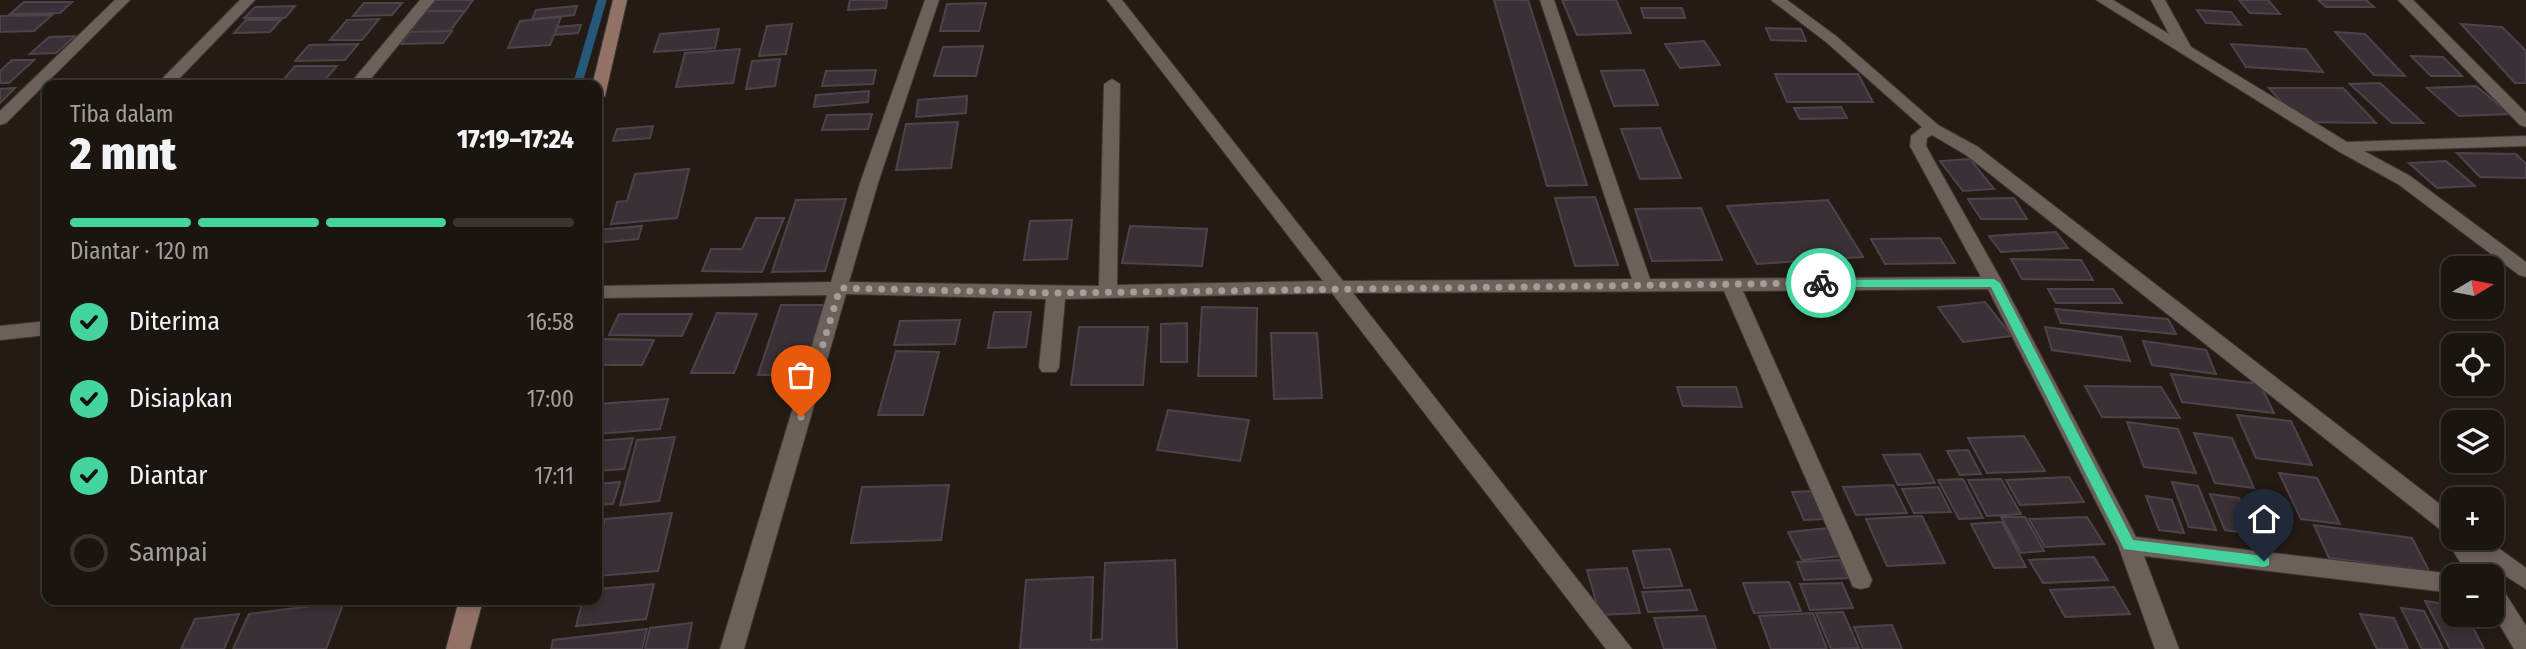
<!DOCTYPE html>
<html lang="id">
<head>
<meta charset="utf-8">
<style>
  :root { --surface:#1b150f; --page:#241e18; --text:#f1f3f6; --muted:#a09f9e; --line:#39342f; --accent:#44d4a0 }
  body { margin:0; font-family:"Fira Sans Condensed",sans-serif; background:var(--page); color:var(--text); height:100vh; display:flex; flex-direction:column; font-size:26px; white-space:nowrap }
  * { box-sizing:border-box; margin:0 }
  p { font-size:23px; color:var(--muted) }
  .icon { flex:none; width:38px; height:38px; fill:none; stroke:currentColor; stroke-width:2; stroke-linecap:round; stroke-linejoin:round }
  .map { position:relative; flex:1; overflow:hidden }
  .panel { position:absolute; left:42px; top:80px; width:560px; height:525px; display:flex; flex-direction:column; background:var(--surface); border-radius:14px; box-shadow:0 4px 10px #0003,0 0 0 2px var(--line) }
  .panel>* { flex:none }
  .needle { width:46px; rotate:80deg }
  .tools { position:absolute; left:2441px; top:256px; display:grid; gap:14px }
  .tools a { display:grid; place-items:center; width:63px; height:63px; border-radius:14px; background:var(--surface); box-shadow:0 4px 10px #0003,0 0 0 2px var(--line); font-size:35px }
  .pin { position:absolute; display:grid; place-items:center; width:60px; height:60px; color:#fff; margin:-72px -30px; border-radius:50% 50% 50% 0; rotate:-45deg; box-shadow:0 0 7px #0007 }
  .pin .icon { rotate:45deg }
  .courier { position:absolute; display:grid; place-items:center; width:70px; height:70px; margin:-35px; border:5px solid #44d4a0; border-radius:50%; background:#fff; color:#222; box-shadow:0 2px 9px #0007 }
  .summary em { font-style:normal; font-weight:800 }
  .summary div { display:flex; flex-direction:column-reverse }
  .summary { display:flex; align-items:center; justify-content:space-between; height:119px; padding:0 28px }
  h1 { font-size:46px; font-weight:800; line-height:52px }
  .bar { display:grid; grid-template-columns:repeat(4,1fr); gap:10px 7px; align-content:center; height:84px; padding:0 28px }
  .bar i { height:9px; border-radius:5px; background:var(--line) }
  .bar .selected { background:var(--accent) }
  .bar p { grid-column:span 4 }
  ol { padding:0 28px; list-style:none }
  li { display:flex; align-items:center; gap:21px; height:77px }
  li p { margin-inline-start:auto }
  li .icon { padding:7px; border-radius:50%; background:var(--accent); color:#111; stroke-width:4 }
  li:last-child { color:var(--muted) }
  li i { width:38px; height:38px; border:4px solid var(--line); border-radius:50% }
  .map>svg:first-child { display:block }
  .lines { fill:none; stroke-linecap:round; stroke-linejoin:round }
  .stream { stroke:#25597a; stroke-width:9 }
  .building { fill:#3a3037; stroke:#4d434a; stroke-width:2 }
  .minor-casing { stroke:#3e3733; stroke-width:2 }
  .secondary-casing { stroke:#3e3733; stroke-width:2 }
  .minor { fill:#6b6159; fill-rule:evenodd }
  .secondary { fill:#937266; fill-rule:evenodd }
  .route { fill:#44d4a0 }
  .done { stroke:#a59e98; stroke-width:7; stroke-dasharray:0 12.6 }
</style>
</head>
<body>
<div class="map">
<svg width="2526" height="649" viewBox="0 0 2526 649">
  <rect width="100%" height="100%" fill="#241c14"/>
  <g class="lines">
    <path class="stream" d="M577 86 602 0"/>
  </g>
  <path class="building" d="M435 0H473L465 11H426Z
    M850 0H887L886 8 848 10Z
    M1494 0H1528L1587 185 1547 186Z
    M1562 0H1616L1631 33 1577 35Z
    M2239 0H2268L2280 14 2250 13Z
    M2318 0H2366L2374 7H2326Z
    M24 2H72L60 13 10 14Z
    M364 3H402L392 15 353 16Z
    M986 3 979 31H940L947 4Z
    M295 6 285 18H244L255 7Z
    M577 6 574 15 532 19 536 10Z
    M1641 8H1682L1685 18H1644Z
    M2197 10 2231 12 2241 25 2206 23Z
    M426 11H465L450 31 410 32Z
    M52 15 34 31 0 32V16Z
    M561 17 550 45 508 48 520 21Z
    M379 19 362 40H330L347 20Z
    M246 20H281L270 32 234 33Z
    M792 24 786 54 759 56 767 26Z
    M2461 24 2502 27 2526 51V83H2515Z
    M581 25 578 33 555 35 557 27Z
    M1766 28 1801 29 1806 41 1771 40Z
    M719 29 715 48 654 52 660 34Z
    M452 31 443 43 401 44 410 32Z
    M2335 32 2365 34 2405 76 2374 75Z
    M75 36 56 53 30 54 49 37Z
    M1704 41 1720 65 1680 68 1665 44Z
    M358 44 345 60 295 61 309 45Z
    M2231 44 2306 49 2323 72 2246 67Z
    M983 46 976 76H934L943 47Z
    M740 49 733 83 676 87 685 53Z
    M2411 56 2443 57 2462 76H2431Z
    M780 59 775 86 746 89 752 61Z
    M12 60H34L9 83H0V71Z
    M295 66H337L323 82 281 83Z
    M876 70 873 84 822 86 826 71Z
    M1644 70 1658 105 1614 106 1601 71Z
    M1775 74H1858L1873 102H1787Z
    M2380 83 2423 123H2392L2350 84Z
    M2476 86 2510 114 2459 116 2427 88Z
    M15 88 0 103V89Z
    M2269 88H2343L2376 123 2299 122Z
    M869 91 868 102 814 107 816 95Z
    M967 96 966 113 916 117 918 100Z
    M1841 107 1847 118 1800 119 1794 108Z
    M872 114 868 129 822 130 827 115Z
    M958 122 951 168 896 170 906 124Z
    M653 126 650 138 613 141 617 129Z
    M1660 128 1681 178 1640 179 1621 129Z
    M2457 153 2516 154 2526 164V178L2480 177Z
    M1970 159 1994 189 1963 191 1940 161Z
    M2446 161 2475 186 2437 188 2409 163Z
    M689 169 677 218 611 224 617 202 627 201 635 174Z
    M1595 197 1618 265 1575 266 1555 198Z
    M2014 198 2027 219H1981L1968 199Z
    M846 199 825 271 772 272 796 200Z
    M1828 200 1863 257 1757 264 1727 206Z
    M1701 208 1722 260 1652 261 1635 209Z
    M756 218H784L762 272 702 271 711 249H742Z
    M1072 220 1067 259 1024 260 1030 221Z
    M642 226 638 239 597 243V230Z
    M1130 226 1207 229 1202 266 1122 263Z
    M2056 232 2068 248 2001 252 1989 236Z
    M1940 238 1955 263 1885 264 1871 239Z
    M2011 259 2081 260 2093 280 2022 279Z
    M2048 289H2113L2122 303H2056Z
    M1985 302 2012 336 1963 342 1938 307Z
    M781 305H826L805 374 758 375Z
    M1202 307 1257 308 1256 376H1198Z
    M2055 309 2168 319 2176 334 2061 323Z
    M994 312H1031L1026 347 988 348Z
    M717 313 757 314 734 373H691Z
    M619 314H692L682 336 609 335Z
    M960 320 955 344 894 345 900 321Z
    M1187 323V362H1161V324Z
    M1079 327H1148L1143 385H1071Z
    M2045 327 2121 337 2130 361 2052 350Z
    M1271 333H1317L1322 398 1274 399Z
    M603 339 654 340 642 365H597V351Z
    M2143 341 2206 350 2216 374 2152 365Z
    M896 351 939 352 923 415H878Z
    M2171 374 2260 384 2274 413 2182 402Z
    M2085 386 2161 387 2180 418 2102 417Z
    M1677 387H1736L1742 407 1683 406Z
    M668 399 660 429 597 434V404Z
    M1168 410 1249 420 1240 461 1157 450Z
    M2237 415 2291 421 2312 465 2256 458Z
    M2127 422 2178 429 2196 473 2144 467Z
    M2194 433 2232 438 2254 488 2215 483Z
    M2024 436 2045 471 1987 473 1968 438Z
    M675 437 659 501 620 505 637 440Z
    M633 438 624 469 597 471V441Z
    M1968 450 1981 474 1960 475 1947 451Z
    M1920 454 1935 483 1898 485 1883 455Z
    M2279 473 2317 478 2340 524 2301 519Z
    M2069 477 2084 502 2020 505 2006 480Z
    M1963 479 1983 518 1959 519 1938 480Z
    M2001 479 2021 514 1987 516 1968 480Z
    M620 482 613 504 597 505V484Z
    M2172 482 2198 486 2216 530 2189 527Z
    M949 485 941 540 851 543 862 487Z
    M1893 485 1907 513 1856 515 1843 487Z
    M1938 487 1951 512 1914 513 1902 489Z
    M1814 491 1826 519 1804 520 1792 492Z
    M2210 494 2239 498 2255 534 2225 530Z
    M2146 496 2172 500 2184 533 2159 530Z
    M672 513 658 571 597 576V549L605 519Z
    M1922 516 1945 563 1887 566 1866 519Z
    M2001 517H2025L2044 551 2021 553Z
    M2087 517 2104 544 2045 547 2029 519Z
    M2002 522 2026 567 1994 568 1971 524Z
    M2314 525 2412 538 2429 571 2329 558Z
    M1828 528 1842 556 1802 560 1788 532Z
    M1670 549 1682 586 1644 588 1633 551Z
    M2094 557 2108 580 2043 583 2029 560Z
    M1175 560 1177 649H1020L1026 580 1093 577 1091 640 1102 639 1105 563Z
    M1840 560 1848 578 1804 580 1797 562Z
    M1627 568 1640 613 1600 615 1587 570Z
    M1789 582 1801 611 1754 613 1743 583Z
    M1842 583 1853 608 1810 610 1800 584Z
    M654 584 646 619 576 626 583 600H597V589Z
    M2114 587 2130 614 2065 617 2050 590Z
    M1690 590 1697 610 1648 612 1642 592Z
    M2425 601 2454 605V614H2466L2484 649H2450Z
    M344 602 326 649H233L249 614Z
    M2401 608 2424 611 2443 649H2422Z
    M1843 612 1859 648 1831 649 1816 613Z
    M1813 613 1827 649H1771L1759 616Z
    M239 614 224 649H181L195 619Z
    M2360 614 2394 618 2408 649H2377Z
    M1705 616 1716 649H1664L1654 618Z
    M692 623 687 649H645L650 628Z
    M1892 625 1902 649H1863L1854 627Z
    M647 629 642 649H551L553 640Z"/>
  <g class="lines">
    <defs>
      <path id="minor" d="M115 0H130L6 123 0 125V111Z
        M240 0H255L172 86H155Z
        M420 0H435L365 86H348Z
        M925 0H939L878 183 849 282 1099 286 1104 84 1112 79 1120 84 1117 285 1323 281 1107 0H1122L1343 281 1632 279 1540 0H1554L1650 279 1981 277 1910 146 1911 136 1922 127 1826 42 1771 0H1787L1836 36 1938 125 1978 147 2454 515V537H2483L2526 568V589L2485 563 2492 576V577L2469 576 2448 543 2446 534 1966 155 1932 135 1927 138 1926 146 2003 283 2136 537 2454 574 2458 576H2454V593L2144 556 2179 649H2155L2118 545 1988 289 1743 291 1872 580 1869 587 1861 589 1853 587 1850 580 1724 291 1353 293 1632 649H1606L1332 293 1065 299 1059 367 1056 372H1042L1039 367 1046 299 846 294 744 649H720L827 295 597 298V286L831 282 860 183Z
        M2096 0H2113L2169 34 2151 0H2165L2191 47 2347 142 2526 136V146L2364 151 2410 176 2526 262V277L2519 275 2398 184 2338 151Z
        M2398 0H2413L2526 113V127L2520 125Z
        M47 321V335L0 340V326Z
        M2492 582 2500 585 2526 626V649H2514L2492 612Z"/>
      <path id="secondary" d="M613 0H627L605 96 597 101V86H592Z
        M459 600H483L470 649H446Z"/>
    </defs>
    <use href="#minor" class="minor-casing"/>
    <use href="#secondary" class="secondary-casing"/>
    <use href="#minor" class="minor"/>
    <use href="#secondary" class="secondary"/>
  </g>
  <path class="route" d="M1994 279 2000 283 2133 540 2264 556 2269 558V565L2264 567 2124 549 1991 287H1821L1815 283 1821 280Z"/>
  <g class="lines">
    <path class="done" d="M801 417 840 288 1056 293 1821 283"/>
  </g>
</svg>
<div class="tools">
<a><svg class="needle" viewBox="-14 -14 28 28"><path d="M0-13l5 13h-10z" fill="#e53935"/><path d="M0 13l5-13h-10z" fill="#a09f9e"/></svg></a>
<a><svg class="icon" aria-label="locate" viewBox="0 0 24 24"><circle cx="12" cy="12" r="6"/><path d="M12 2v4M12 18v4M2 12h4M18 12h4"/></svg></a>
<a><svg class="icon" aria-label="layers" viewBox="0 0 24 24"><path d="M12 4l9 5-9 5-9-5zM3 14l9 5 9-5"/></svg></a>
<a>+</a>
<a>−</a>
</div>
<div class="pin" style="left:801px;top:417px;background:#ea580c"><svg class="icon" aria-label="bag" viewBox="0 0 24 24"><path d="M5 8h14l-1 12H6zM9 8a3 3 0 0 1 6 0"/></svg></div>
<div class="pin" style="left:2264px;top:561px;background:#1f2937"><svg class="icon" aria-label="home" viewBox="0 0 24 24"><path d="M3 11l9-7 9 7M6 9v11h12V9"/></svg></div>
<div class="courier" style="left:1821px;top:283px"><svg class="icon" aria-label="bike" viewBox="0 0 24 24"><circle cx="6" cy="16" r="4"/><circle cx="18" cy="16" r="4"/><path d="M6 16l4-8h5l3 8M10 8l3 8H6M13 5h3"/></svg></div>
<section class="panel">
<div class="summary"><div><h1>2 mnt</h1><p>Tiba dalam</p></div><em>17:19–17:24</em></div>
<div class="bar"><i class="selected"></i><i class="selected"></i><i class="selected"></i><i></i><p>Diantar · 120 m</p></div>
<ol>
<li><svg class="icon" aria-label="check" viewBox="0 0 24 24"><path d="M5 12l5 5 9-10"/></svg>Diterima<p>16:58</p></li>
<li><svg class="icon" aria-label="check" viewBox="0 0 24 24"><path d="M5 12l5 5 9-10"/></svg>Disiapkan<p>17:00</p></li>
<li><svg class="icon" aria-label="check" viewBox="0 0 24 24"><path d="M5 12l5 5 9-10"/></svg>Diantar<p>17:11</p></li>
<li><i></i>Sampai</li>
</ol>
</section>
</div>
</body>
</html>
